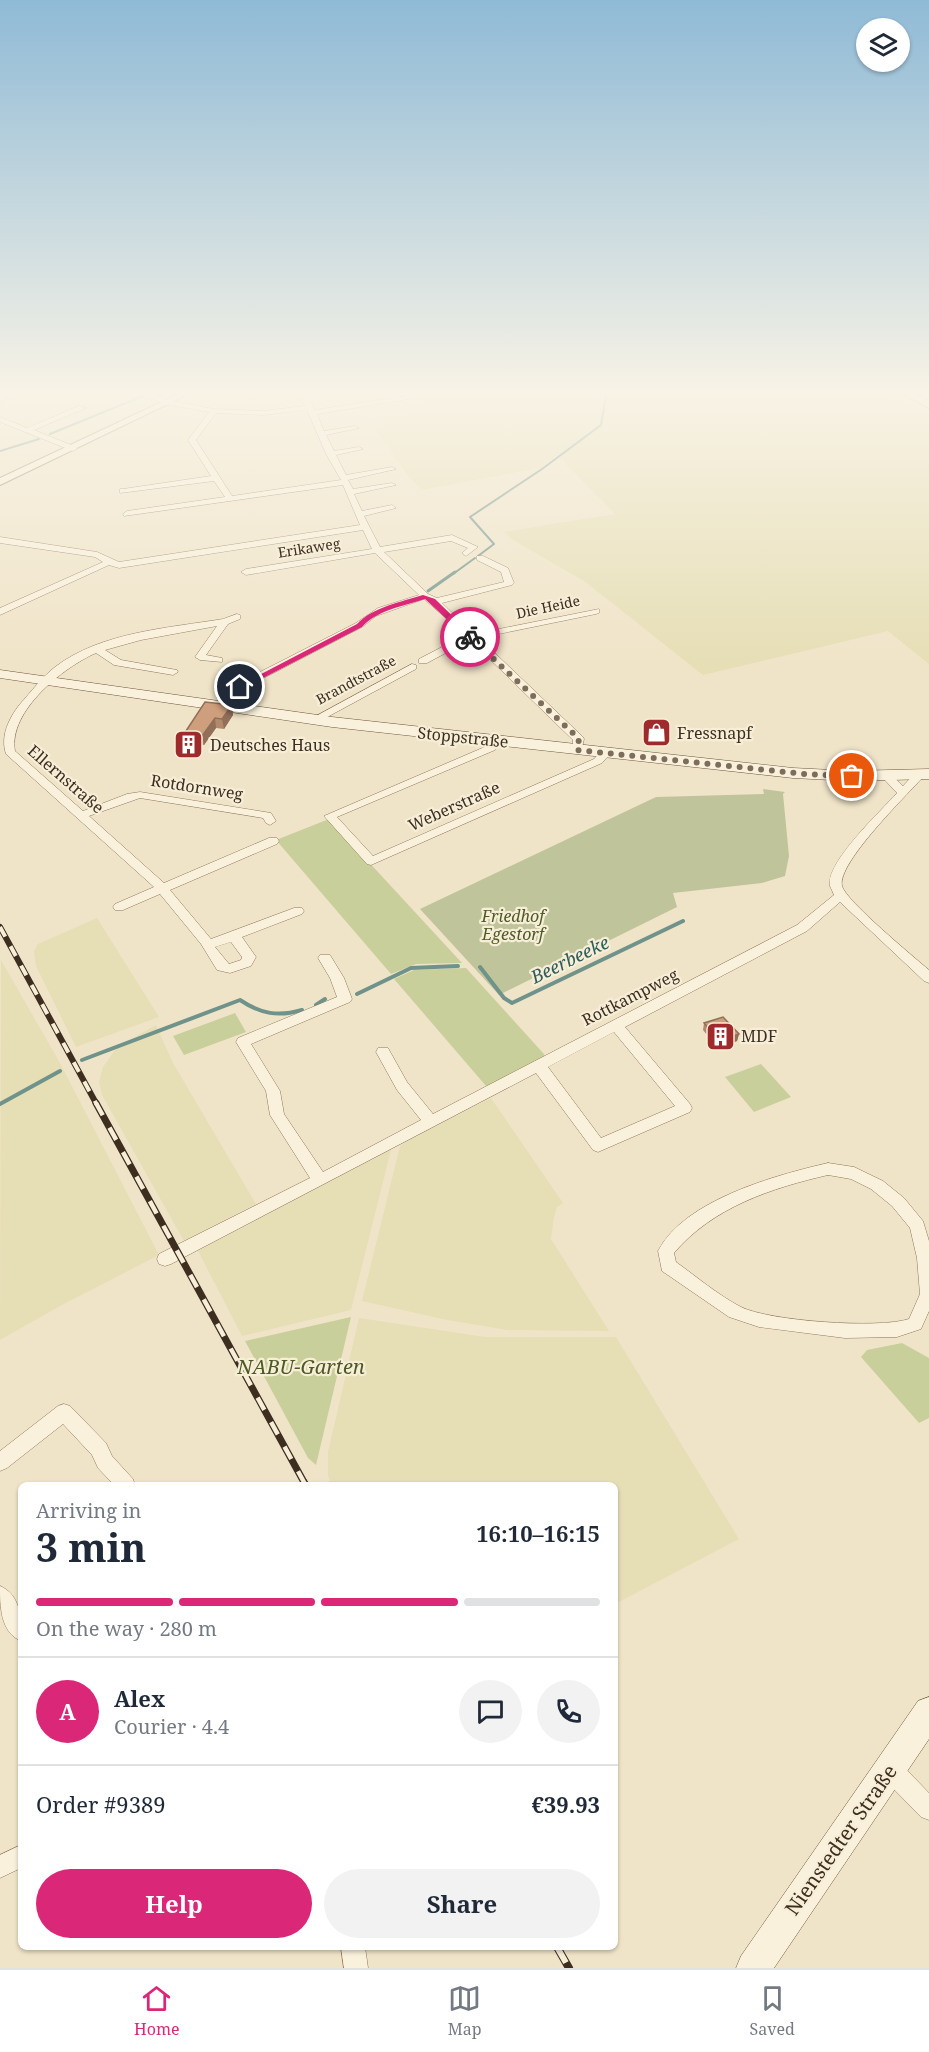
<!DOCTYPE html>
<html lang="en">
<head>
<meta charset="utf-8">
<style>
  :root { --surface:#fff; --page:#f2f2f3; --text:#1f2937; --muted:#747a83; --line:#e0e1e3; --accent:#db2777 }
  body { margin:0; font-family:"Noto Serif",serif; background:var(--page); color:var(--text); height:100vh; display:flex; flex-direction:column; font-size:22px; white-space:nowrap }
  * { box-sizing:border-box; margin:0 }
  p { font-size:20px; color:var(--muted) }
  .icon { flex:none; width:33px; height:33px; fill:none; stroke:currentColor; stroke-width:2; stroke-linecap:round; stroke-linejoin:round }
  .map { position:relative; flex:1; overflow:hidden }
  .sheet { position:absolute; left:18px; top:1482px; width:600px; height:468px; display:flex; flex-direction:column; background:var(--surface); border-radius:9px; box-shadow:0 2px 4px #0004 }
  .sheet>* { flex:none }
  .controls { position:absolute; left:856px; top:18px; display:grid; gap:12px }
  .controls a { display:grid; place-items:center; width:54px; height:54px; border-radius:50%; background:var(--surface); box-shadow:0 2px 4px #0004; font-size:30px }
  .pin { position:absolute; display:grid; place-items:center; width:51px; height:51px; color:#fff; margin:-26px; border:3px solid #fff; border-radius:50%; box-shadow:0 2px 6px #0007 }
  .courier { position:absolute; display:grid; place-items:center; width:60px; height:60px; margin:-30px; border:4px solid #db2777; border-radius:50%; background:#fff; color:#222; box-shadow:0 2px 8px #0007 }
  .overview em { font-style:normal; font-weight:700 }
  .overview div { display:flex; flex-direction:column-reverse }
  .overview { display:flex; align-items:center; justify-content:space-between; height:102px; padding:0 18px }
  h1 { font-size:39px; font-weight:700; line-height:45px }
  .bar { display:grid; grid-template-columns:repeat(4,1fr); gap:9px 6px; align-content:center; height:72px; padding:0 18px }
  .bar i { height:8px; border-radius:4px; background:var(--line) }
  .bar .selected { background:var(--accent) }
  .bar p { grid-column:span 4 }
  .line { display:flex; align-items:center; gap:15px; padding:0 18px; border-top:2px solid var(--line) }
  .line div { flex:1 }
  .round { display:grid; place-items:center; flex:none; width:63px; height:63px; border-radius:32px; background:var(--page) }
  .action { display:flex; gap:12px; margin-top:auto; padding:12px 18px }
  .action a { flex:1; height:69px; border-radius:36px; background:var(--accent); color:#fff; font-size:24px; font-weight:700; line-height:69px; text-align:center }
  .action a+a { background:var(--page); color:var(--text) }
  .tab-bar { display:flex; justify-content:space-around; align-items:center; height:84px; border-top:2px solid var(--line); background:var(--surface); font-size:16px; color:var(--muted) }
  .tab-bar a { display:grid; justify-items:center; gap:3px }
  .tab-bar .selected { color:var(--accent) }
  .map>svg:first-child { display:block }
  .farmland { fill:#e6deb5 }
  .green { fill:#c9cf9b }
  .cemetery { fill:#bfc49a }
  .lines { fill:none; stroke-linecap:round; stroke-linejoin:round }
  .stream-far2 { stroke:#6f938a; stroke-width:2 }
  .stream-far1 { stroke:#6f938a; stroke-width:3 }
  .stream { stroke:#6f938a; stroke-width:4 }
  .minor-casing { stroke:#8d765c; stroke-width:1 }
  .tertiary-casing { stroke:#8d765c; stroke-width:2 }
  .secondary-casing { stroke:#6f573f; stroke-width:1 }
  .minor { fill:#faf1dc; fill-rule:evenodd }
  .tertiary { fill:#faf1dc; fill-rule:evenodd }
  .secondary { fill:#faf1dc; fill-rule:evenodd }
  .rail-far2-casing { stroke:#3d2e20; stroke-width:6 }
  .rail-far1-casing { stroke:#3d2e20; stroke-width:7 }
  .rail-casing { stroke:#3d2e20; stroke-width:8 }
  .rail-far2 { stroke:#f7eed8; stroke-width:4; stroke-dasharray:11; stroke-linecap:butt }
  .rail-far1 { stroke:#f7eed8; stroke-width:4.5; stroke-dasharray:14; stroke-linecap:butt }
  .rail { stroke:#f7eed8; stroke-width:6; stroke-dasharray:18; stroke-linecap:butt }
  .wall { fill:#b2896c }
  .shaded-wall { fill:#916f58 }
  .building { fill:#cf9f7d; stroke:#916f58; stroke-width:1.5 }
  .route { fill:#db2777 }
  .done { stroke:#7c6e5b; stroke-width:6; stroke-dasharray:0 10.8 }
  .labels { text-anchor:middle; stroke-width:4.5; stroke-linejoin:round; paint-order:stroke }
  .far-street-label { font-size:14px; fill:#3d2e20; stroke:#f7eed8 }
  .poi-label { font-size:16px; fill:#3d2e20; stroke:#f7eed8; text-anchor:start }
  .street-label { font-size:16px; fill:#3d2e20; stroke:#f7eed8 }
  .park-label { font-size:16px; font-style:italic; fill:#4d5a26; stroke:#f7eed8 }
  .water-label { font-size:18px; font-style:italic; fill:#2f5d5a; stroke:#f7eed8 }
  .near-park-label { font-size:20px; font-style:italic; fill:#4d5a26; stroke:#f7eed8 }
  .near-street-label { font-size:20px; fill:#3d2e20; stroke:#f7eed8 }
</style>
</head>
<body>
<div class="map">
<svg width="929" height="1968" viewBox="0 0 929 1968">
  <rect width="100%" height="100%" fill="#f0e4c8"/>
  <path class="farmland" d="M411 390H865L929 415V664L888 631 703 675 584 581 513 540 504 532 615 514 557 455 540 468 422 490 408 476 371 423 378 419 425 412Z
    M97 918 159 1017 76 1047 36 966 34 951 38 944Z
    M1 960 60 1063 159 1255 60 1306 0 1340Z
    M156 1025 173 1063 256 1204 184 1241 102 1095 99 1082 103 1067 117 1047Z
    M491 1098 563 1203 557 1207 554 1217 551 1239 609 1331 507 1330 447 1320 362 1301 400 1146 413 1137Z
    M392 1146 351 1310 242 1336 197 1249Z
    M359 1318 485 1337H616L739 1539 615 1604V1485H331L328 1475V1452Z"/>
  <path class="green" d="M329 819 462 963 416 964 391 974 276 840Z
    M466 968 544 1054 545 1058 486 1086 394 979 414 970Z
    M235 1013 246 1032 184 1055 173 1036Z
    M761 1064 791 1097 754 1112 725 1077Z
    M351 1317 316 1465 308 1458 245 1341Z
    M902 1343 929 1358V1418L919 1423 861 1357 867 1350Z"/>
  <path class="cemetery" d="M763 789 785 792 783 794 789 856 785 876 762 883 673 893 677 907 499 995 420 909 656 797 764 794Z"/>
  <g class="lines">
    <path class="stream-far2" d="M151 392 154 390
      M50 434 143 396
      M0 451 39 439
      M478 556 494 544 470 517 542 469 601 425 607 390
      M453 574 475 558"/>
    <path class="stream-far1" d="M428 591 455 572"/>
    <path class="stream" d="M480 967 504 998 512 1003 683 921
      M357 994 411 968 458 966
      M316 1005 325 999
      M82 1060 240 1000C261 1014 278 1017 302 1010
      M0 1104 60 1071"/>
    <defs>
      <path id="minor" d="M17 390H26L0 401V396Z
        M133 390H142L167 400 214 409 263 411 305 406 297 390H303L315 410 412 395 413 397 409 399 317 414 324 431 355 426 359 428 326 435 334 451 359 447 363 449 336 455 346 475 392 467 396 469 348 480 353 489 392 483 396 485 354 494 362 511 392 505 396 508 364 516 380 547 452 535 478 547 466 556 462 553 468 548 451 541 384 552 428 594 437 598 504 582 501 572 477 560V556H483L508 568 514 583 512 585 442 603 474 634 599 609V613L596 614 479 638 583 737 584 739 581 752H573V740L470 640 427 663H419V659L465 635 424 599 376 616 362 627 225 698H217V694L356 623 378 608 419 595 375 553 246 575 241 572 246 569 372 549 363 530 119 568 109 565 0 615V608L103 562 95 557 0 543V537L97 552 119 562 360 525 343 485 124 516 123 514 127 511 225 497 214 481 120 493V489H123L211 476 188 440 209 412 164 404ZM307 410 326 454 341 480 232 496 196 440 216 413 263 415Z
        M79 406 86 408 34 430 76 447 77 449 73 451 0 422V417L27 428Z
        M237 614 240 615V619L228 624 206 655 222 658V662L200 660 195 657 217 626 141 640 105 650 121 660 177 670 178 672 173 675 114 665 96 653C64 667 8 711 15 751L83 811 127 794 140 792 271 813 276 821 270 825 266 823 263 818 140 798 89 816 164 883 269 838H277L279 841 277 844 170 890 211 939 294 908H302L304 911 302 914 242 937 256 957 251 966 230 973 217 970 201 944 160 894 123 910H115L113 907 115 904 154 887 6 754C0 736 9 718 20 704 31 692 42 677 55 667 101 632 168 628 223 619ZM231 942 242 957 241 960 229 964 215 947Z
        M412 664 416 665V669L318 722H310L309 720Z
        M499 738 504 741 495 750 337 817 373 856 594 759 601 751H609L611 753 602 763 371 865 367 864 324 816 487 746Z
        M920 771 924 772V776C907 795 837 863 842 886 846 901 914 957 929 970V983L924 981 840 902 807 931 625 1027 690 1104 692 1108 690 1112 598 1152 593 1150 536 1073 171 1264 165 1266 159 1264 157 1259 159 1254 310 1178 270 1115 266 1091 236 1042 238 1038 337 997 330 978 318 958 320 955H330L344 978 352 999 350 1002 251 1044 280 1091 284 1114 323 1172 421 1120 397 1090 376 1052 378 1048H388L407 1082 433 1114 797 925 834 895C833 892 831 889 830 886 825 863 881 811 897 793L882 777V773H890L903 786 916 772ZM614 1032 675 1106 601 1138 548 1067Z
        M828 1163 854 1167 883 1181 904 1198 923 1221 929 1241V1311L921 1329 897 1337 845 1338 759 1327 729 1317 662 1271 658 1251C684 1200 776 1175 828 1163ZM828 1175 851 1179 871 1189 892 1206 910 1228 917 1258 920 1294 909 1319C879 1329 769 1321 741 1307 718 1295 697 1277 676 1262L674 1253C713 1207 772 1188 828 1175Z
        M64 1404 70 1406 106 1443 112 1456 133 1479 135 1485H114L98 1468 92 1455 63 1424 7 1468 0 1471V1451L58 1406Z
        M0 1586C22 1595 21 1621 21 1641 0 1632 0 1606 0 1586Z
        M890 1758 898 1761 929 1793V1820L921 1817 882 1777 879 1769 882 1761Z
        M21 1845V1868L0 1878V1855Z
        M341 1947H365L368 1968H344Z"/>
      <path id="tertiary" d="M187 390H197L0 485V478Z"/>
      <path id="secondary" d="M896 390H908L929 401V408Z
        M0 670 332 717 793 768 852 771 929 769V779L852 781 793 778 332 727 0 678Z
        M929 1697V1739L774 1968H736L741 1956 918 1701Z"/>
    </defs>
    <use href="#minor" class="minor-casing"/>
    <use href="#tertiary" class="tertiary-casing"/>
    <use href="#secondary" class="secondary-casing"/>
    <use href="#minor" class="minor"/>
    <use href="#tertiary" class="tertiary"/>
    <use href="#secondary" class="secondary"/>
    <defs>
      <path id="rail-far2" d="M0 927 97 1105"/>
      <path id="rail-far1" d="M96 1103 305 1484"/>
      <path id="rail" d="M304 1483 305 1485
        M557 1947 569 1968"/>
    </defs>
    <use href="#rail-far2" class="rail-far2-casing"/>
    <use href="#rail-far1" class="rail-far1-casing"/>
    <use href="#rail" class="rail-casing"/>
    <use href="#rail-far2" class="rail-far2"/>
    <use href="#rail-far1" class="rail-far1"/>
    <use href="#rail" class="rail"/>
  </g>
  <path class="wall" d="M232 705 233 715 224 729 216 728 204 745 186 743 184 734Z
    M704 1023 739 1034 737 1041 718 1048 703 1030Z"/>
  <path class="shaded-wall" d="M232 705 233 715 224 729 222 719Z
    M215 718 216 728 204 745 202 736Z
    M739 1034 737 1041 718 1048 719 1041Z"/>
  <path class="building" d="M205 702 232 705 222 719 215 718 202 736 184 734Z
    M723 1017 739 1034 719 1041 704 1023Z"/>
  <linearGradient id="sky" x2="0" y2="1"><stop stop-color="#8fbad6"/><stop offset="0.59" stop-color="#f8f3e6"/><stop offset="1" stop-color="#f8f3e6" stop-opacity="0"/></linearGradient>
  <rect width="929" height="665" fill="url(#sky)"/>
  <path class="route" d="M423 595 435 599 472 635V638H467L425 599C404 606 377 610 362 627L242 689 236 687 357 624C373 607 401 602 423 595Z"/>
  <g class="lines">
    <path class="done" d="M470 637 576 736 579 739 577 750 805 774 852 776"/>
  </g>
  <defs>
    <symbol id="shop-square" viewBox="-11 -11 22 22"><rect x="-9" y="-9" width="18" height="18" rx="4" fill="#9e2a2b" stroke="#f7eed8"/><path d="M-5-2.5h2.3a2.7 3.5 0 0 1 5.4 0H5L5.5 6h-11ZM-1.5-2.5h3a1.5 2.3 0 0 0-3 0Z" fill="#fff"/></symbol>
    <symbol id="building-square" viewBox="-11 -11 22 22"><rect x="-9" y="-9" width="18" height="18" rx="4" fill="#9e2a2b" stroke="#f7eed8"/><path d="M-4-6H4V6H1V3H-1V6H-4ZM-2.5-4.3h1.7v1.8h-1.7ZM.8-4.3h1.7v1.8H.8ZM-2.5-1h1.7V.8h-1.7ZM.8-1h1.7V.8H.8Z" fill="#fff"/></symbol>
  </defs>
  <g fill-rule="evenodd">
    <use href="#shop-square" x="640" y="716" width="33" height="33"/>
    <use href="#building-square" x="172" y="728" width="33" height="33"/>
    <use href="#building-square" x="704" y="1020" width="33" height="33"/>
  </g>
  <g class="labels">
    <g class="far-street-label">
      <text transform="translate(309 548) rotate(-9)" y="5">Erikaweg</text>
      <text transform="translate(548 607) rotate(-12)" y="5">Die Heide</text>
      <text transform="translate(356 680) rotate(-28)" y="5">Brandtstraße</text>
    </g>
    <g class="poi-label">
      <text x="677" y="739">Fressnapf</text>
      <text x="210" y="751">Deutsches Haus</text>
      <text x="741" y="1042">MDF</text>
    </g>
    <g class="street-label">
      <text transform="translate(463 737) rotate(6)" y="6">Stoppstraße</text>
      <text transform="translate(66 779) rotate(41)" y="6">Ellernstraße</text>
      <text transform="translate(197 787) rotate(9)" y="6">Rotdornweg</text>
      <text transform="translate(454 806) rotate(-24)" y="6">Weberstraße</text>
      <text transform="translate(630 997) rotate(-27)" y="6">Rottkampweg</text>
    </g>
    <g class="park-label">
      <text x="513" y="922">Friedhof<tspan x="513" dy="18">Egestorf</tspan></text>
    </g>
    <g class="water-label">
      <text transform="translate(570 960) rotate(-26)" y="6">Beerbeeke</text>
    </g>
    <g class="near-park-label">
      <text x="301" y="1374">NABU-Garten</text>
    </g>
    <g class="near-street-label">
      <text transform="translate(841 1840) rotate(-55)" y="7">Nienstedter Straße</text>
    </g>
  </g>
</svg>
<div class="controls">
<a><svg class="icon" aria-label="layers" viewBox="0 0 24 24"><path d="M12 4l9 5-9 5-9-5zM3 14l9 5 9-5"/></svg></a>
</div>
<div class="pin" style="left:852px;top:776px;background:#ea580c"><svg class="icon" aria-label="bag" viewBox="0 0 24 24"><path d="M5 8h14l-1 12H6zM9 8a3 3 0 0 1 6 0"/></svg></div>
<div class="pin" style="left:240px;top:687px;background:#1f2937"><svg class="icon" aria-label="home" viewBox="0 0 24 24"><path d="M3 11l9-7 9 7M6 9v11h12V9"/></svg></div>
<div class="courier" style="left:470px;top:637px"><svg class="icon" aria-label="bike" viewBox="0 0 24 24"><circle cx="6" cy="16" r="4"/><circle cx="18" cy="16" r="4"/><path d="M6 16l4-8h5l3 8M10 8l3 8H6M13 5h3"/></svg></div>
<section class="sheet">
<div class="overview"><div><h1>3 min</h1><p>Arriving in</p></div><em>16:10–16:15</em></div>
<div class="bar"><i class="selected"></i><i class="selected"></i><i class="selected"></i><i></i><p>On the way · 280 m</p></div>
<div class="line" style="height:108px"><b class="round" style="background:var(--accent);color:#fff">A</b><div><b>Alex</b><p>Courier · 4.4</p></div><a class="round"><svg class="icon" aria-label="chat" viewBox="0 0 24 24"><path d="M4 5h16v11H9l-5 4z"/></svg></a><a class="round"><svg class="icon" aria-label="phone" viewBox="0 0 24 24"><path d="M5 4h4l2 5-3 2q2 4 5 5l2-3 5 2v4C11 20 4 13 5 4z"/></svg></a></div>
<div class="line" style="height:78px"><div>Order #9389</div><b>€39.93</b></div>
<div class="action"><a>Help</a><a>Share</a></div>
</section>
</div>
<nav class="tab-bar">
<a class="selected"><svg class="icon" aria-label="home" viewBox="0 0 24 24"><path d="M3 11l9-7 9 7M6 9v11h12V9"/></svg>Home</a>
<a><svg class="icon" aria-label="map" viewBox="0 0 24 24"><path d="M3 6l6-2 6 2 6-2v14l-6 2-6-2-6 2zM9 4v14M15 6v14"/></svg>Map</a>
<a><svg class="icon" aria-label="saved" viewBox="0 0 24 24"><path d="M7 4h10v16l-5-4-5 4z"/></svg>Saved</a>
</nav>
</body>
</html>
